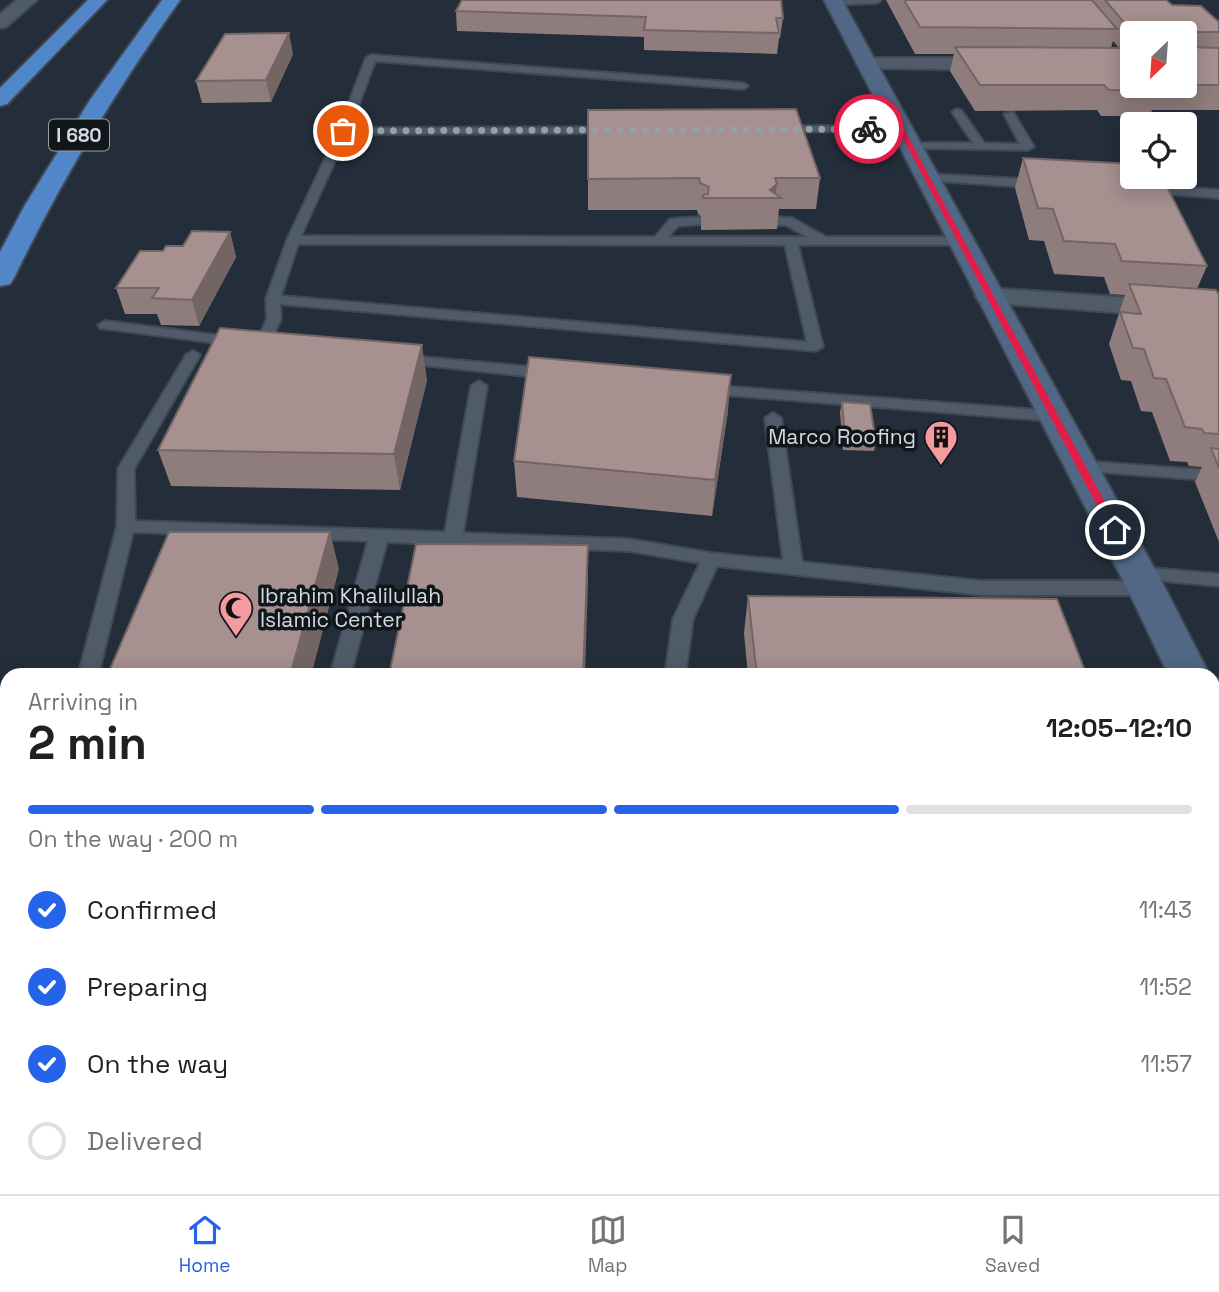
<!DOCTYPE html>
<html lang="en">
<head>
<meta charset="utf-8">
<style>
  :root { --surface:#fff; --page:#f2f2f2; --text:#202124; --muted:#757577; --line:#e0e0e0; --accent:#2563eb }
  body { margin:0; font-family:"Space Grotesk",sans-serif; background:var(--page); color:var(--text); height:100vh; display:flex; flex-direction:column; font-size:26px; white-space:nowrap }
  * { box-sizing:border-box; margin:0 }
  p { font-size:23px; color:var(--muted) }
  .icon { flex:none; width:38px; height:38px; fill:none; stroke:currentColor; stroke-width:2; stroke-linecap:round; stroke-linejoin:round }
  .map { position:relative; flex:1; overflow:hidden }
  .side { position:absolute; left:0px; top:668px; width:1220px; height:527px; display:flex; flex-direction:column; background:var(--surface); border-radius:21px 21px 0 0; box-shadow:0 4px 18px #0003 }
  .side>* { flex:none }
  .needle { width:46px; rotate:205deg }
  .controls { position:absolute; left:1120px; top:21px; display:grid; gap:14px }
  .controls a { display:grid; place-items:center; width:77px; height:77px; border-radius:7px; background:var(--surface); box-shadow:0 4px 18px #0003; font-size:35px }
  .pin { position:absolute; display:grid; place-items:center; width:60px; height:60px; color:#fff; margin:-30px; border:4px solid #fff; border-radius:50%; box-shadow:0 2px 7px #0007 }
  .courier { position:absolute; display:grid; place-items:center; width:70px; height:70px; margin:-35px; border:5px solid #e11d48; border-radius:50%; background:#fff; color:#222; box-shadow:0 2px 9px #0007 }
  .head em { font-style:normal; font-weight:700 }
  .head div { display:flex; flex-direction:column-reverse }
  .head { display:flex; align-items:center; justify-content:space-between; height:119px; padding:0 28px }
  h1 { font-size:46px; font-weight:700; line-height:52px }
  .bar { display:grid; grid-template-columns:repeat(4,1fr); gap:10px 7px; align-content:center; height:84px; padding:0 28px }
  .bar i { height:9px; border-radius:5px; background:var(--line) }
  .bar .on { background:var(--accent) }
  .bar p { grid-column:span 4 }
  ol { padding:0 28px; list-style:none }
  li { display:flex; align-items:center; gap:21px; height:77px }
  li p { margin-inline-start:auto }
  li .icon { padding:7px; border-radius:50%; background:var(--accent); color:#fff; stroke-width:4 }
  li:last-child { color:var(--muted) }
  li i { width:38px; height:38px; border:4px solid var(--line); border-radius:50% }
  .dock { display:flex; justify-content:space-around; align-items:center; height:98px; border-top:2px solid var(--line); background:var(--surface); font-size:19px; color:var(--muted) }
  .dock a { display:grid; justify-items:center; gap:4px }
  .dock .on { color:var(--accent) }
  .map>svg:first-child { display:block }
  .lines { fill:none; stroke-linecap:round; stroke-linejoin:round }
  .stream { fill:#3f72b0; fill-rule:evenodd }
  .lane-casing { stroke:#404953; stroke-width:4 }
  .street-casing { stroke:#404953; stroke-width:4 }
  .secondary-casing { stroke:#404953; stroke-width:4 }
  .highway-casing { stroke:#404953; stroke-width:4 }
  .lane { fill:#505b69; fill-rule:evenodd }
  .street { fill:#505b69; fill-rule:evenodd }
  .secondary { fill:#506886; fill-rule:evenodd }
  .highway { fill:#5186c8; fill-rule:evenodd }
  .wall { fill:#8f7c7c; fill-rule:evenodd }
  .shaded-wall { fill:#746565 }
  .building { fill:#a69090; stroke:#746565; stroke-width:2 }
  .route { fill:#e11d48 }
  .done { stroke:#969ea7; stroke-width:7; stroke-dasharray:0 12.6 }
  .labels { text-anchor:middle; stroke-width:7; stroke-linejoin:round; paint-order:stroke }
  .shield { fill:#11161b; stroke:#999fa6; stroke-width:2 }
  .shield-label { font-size:19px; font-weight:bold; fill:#d3dae2 }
  .poi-label { font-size:21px; fill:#d3dae2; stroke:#11161b; text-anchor:end }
</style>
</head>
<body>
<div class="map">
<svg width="1219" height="1194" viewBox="0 0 1219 1194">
  <rect width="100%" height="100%" fill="#242e3a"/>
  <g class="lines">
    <path class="stream" d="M7 1148V1177L0 1180V1151Z"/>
    <defs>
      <path id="lane" d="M831 0H881L877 3 833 5 829 2Z
        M371 55 743 83 748 86 743 89 375 61 350 128 613 127 618 130 613 133 347 134 301 236 655 237 670 219 700 217 704 218V224L678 226 668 237H807L786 225H775L769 221 775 217 792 218 826 237H959L965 241 959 245H798L823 347 816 351 280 304 281 319 269 345 267 348H257L255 345 267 319 266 299 287 240 338 131 366 58ZM298 244 785 245 807 342 281 296Z
        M957 109 961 110 984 143 1020 144 1004 114 1013 112 1034 147 1028 150 906 148 904 146 910 143H973L952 112Z
        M776 126H901L906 129 901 132 772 131 771 129Z
        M927 174 1040 180 1046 184 1040 188 923 180V176Z
        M1143 185 1219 190V198L1139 192V186Z
        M105 321 240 338 247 342 240 346 100 328 98 325Z
        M193 351 200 355 134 469 135 521 445 532 471 386 479 381 487 386 463 533 629 539 711 553 783 560 765 418 773 413 781 418 802 562 981 581H1146L1153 583 1156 588 1153 593 1146 595H981L717 566 693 619 685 676H665L673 619 700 563 629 551 387 542 350 676H330L368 541 133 532 98 676H78L117 526 118 469 186 355Z
        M399 355 554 369 562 374 554 379 394 362 392 359 394 356Z
        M706 385 1054 411 1062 416 1054 421 701 393 698 390Z
        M1080 461 1219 471V481L1074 470 1072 466 1074 462Z
        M1138 567 1219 574V586L1131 578 1129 573 1131 568Z
        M1213 678H1219V694H1213Z
        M634 1188H664V1194H634Z"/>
      <path id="street" d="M17 0H37L6 27 0 28V14Z
        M867 58H1004L1014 64 1004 70 860 68 857 64Z
        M989 288 1219 304V320L979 302 975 296 979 290Z"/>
      <path id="secondary" d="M824 0H842L1165 588 1210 676H1169L1127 588Z
        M1213 705 1219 707V751L1213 749Z"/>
      <path id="highway" d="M88 0H107L7 104 0 106V88Z
        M162 0H180C117 89 61 180 14 278L10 284 0 286V252L25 205 90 100Z"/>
    </defs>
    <use href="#lane" class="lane-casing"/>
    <use href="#street" class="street-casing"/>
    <use href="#secondary" class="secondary-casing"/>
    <use href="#highway" class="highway-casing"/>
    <use href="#lane" class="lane"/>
    <use href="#street" class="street"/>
    <use href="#secondary" class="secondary"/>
    <use href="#highway" class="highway"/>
  </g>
  <path class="wall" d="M886 0H1105L1172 5 1219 22V110H1152L1150 116H1101L1097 110 975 111 950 71 954 54H915ZM1132 33H1185V86H1132ZM1113 41 1119 48H1111Z
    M456 11 783 18 780 38H779L777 54 644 50V37L457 31Z
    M293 54 271 102 202 103 196 81Z
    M1023 158 1207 266 1197 289 1219 295V542L1195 482 1202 467 1189 466 1187 462 1170 461 1152 412 1141 411 1131 381 1121 380 1109 344 1125 295 1110 294 1104 277 1054 274 1044 241 1029 240 1015 188Z
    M820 178 816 209H779L777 229 701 230V216L698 214 697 210H588V179Z
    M230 232 236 257 199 326 161 325 157 314H125L116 288 163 251Z
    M427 380 400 490 171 486 158 450Z
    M842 402 876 442 874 451 843 450 840 412Z
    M728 411 712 516 517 497 514 461Z
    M748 596 1087 676H748L744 633Z
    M916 1188H1213L1219 1194H950Z"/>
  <path class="shaded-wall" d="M289 33 293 54 271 102 266 80Z
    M777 184 775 198 770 190Z
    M230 232 236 257 199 326 192 300Z
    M422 345 427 380 400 490 394 454Z
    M731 375 728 411 712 516 715 480Z
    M330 532 339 569 311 676H290Z
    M588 545V582L585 676H583Z"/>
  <path class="building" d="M462 0H781L783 18H776L779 33 644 30 646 17 456 11Z
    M904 0H1092L1117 29 920 27Z
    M1105 0H1166L1172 5 1201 6 1219 22V32H1193L1190 34 1191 47 1219 48V85H1185V33H1141V32H1132Z
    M289 33 266 80 196 81 225 34Z
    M955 47 1132 48V86H1155L1159 90H1109L1104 85H980Z
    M796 109 820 178H775L777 184 770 190 781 198H703V195L708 194 709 187 700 183 699 178 588 179V110Z
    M1023 158 1132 164V177H1162L1207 266 1122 261 1115 244 1064 241 1053 209 1038 208Z
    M192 231 230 232 192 300 152 298 159 288H116L140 251H163L166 246H183Z
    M1129 284 1216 290 1219 295V434L1204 433 1202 429 1185 427 1166 379 1154 378 1144 349 1133 348 1120 312 1141 314Z
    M220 328 422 345 394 454 158 450Z
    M529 357 731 375 715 480 514 461Z
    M842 402 870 404 876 442 845 440Z
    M1211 448 1219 449V468Z
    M169 532H330L290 676H107Z
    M416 544 588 545 583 676H389Z
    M748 596 1057 599 1087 676H757Z
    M1213 1089 1219 1090V1194H1060L1026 1188H1213Z"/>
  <path class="route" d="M869 127 904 129 1120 530 1119 533 1110 530 899 131 867 130Z"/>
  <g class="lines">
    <path class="done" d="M343 131 869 129"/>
  </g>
  <defs>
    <symbol id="building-pin" viewBox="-11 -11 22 30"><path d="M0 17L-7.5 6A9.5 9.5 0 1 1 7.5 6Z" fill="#f49b9f" stroke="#11161b"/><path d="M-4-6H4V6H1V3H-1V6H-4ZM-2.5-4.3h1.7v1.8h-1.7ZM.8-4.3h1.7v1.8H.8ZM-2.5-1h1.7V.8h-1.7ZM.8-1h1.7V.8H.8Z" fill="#111"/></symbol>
    <symbol id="mosque-pin" viewBox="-11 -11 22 30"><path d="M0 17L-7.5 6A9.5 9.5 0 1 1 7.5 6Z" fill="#f49b9f" stroke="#11161b"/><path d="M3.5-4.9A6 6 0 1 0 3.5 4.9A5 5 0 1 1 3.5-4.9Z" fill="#111"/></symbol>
  </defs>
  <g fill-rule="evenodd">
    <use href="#building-pin" x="922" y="418" width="38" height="52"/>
    <use href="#mosque-pin" x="217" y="589" width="38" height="52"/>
  </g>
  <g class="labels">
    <rect class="shield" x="49" y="119.5" width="60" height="31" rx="5"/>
    <g class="shield-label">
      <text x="79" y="142">I 680</text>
    </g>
    <g class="poi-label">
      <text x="916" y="444">Marco Roofing</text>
      <text x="260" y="603" text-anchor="start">Ibrahim Khalilullah<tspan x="260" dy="24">Islamic Center</tspan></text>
    </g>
  </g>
</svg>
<div class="controls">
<a><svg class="needle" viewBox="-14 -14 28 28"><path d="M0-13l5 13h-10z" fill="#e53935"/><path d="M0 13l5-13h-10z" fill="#757577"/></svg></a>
<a><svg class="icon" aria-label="locate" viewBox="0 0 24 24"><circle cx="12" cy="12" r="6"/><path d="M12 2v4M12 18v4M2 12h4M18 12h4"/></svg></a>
</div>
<div class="pin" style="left:343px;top:131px;background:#ea580c"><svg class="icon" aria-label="bag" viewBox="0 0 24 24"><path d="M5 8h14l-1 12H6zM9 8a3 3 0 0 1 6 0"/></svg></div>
<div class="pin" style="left:1115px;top:530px;background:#1f2937"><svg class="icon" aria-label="home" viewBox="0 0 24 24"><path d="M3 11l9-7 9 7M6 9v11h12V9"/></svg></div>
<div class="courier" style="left:869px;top:129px"><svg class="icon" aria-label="bike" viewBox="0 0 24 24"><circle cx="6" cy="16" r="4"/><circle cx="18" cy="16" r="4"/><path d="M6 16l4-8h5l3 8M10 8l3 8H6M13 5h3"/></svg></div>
<section class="side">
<div class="head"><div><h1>2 min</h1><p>Arriving in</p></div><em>12:05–12:10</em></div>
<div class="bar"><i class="on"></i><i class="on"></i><i class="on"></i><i></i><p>On the way · 200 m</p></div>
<ol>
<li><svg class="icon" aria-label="check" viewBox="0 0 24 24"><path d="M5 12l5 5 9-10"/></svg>Confirmed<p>11:43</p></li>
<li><svg class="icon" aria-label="check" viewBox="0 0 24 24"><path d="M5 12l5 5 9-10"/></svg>Preparing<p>11:52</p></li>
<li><svg class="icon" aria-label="check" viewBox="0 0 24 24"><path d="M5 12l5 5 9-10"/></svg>On the way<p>11:57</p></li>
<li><i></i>Delivered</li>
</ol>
</section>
</div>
<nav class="dock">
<a class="on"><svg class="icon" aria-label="home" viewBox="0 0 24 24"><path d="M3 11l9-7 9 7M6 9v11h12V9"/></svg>Home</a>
<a><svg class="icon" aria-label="map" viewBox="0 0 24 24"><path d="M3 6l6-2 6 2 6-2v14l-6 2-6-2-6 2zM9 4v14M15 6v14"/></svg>Map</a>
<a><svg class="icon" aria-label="saved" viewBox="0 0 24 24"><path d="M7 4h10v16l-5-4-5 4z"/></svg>Saved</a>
</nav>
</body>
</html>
